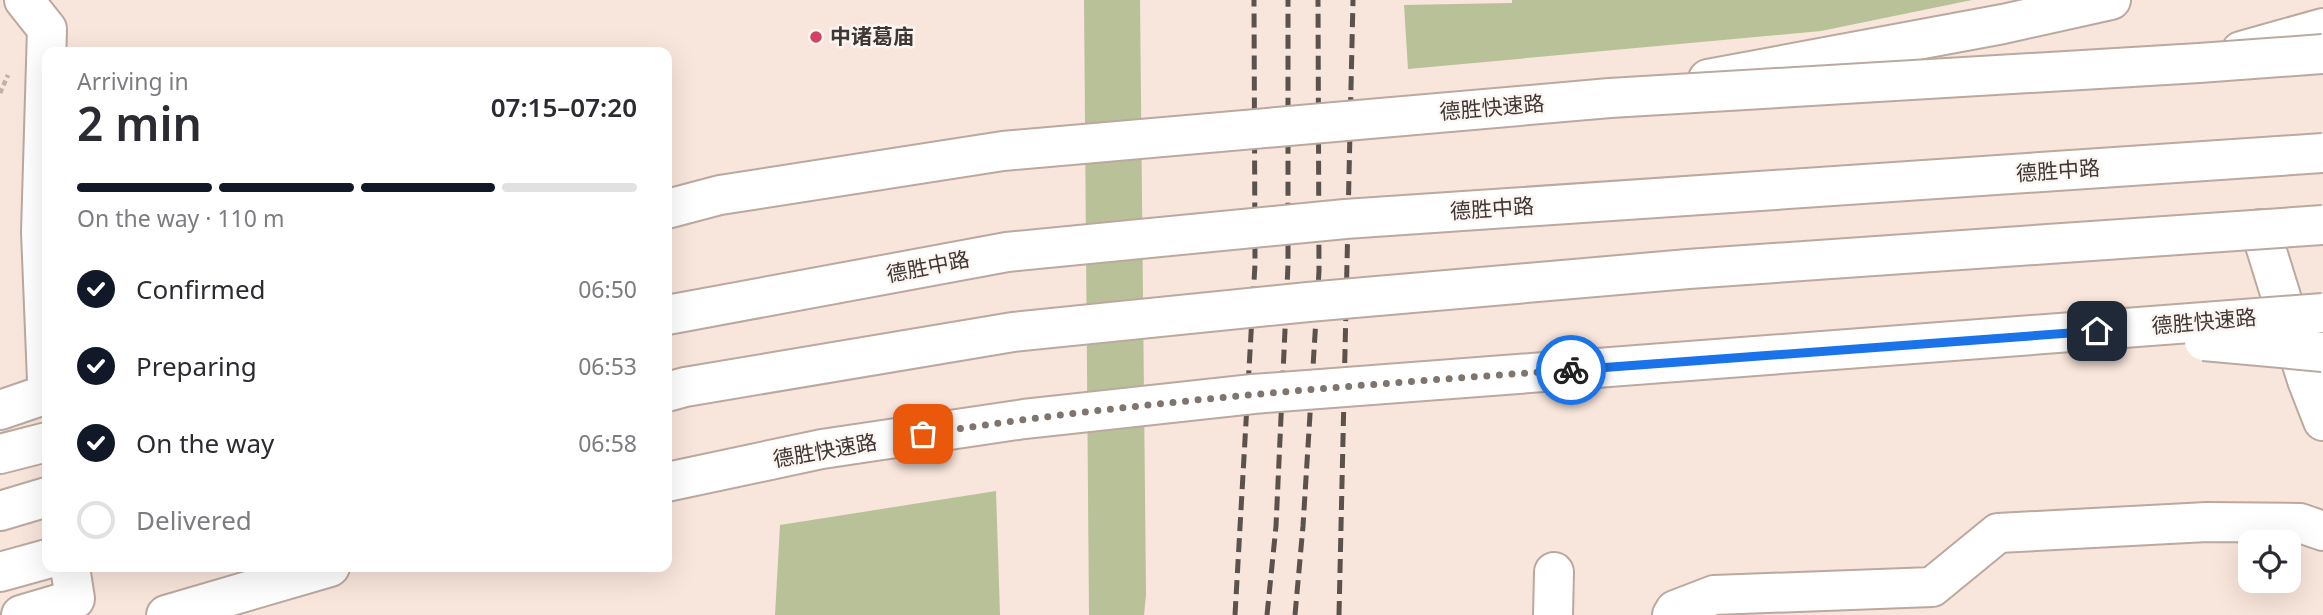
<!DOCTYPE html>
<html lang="en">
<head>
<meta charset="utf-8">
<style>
  :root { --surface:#fff; --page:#f7f7f7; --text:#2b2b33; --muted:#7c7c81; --line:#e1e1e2; --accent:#111827 }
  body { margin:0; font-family:"Noto Sans","Noto Sans SC",sans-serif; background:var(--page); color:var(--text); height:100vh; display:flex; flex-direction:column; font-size:26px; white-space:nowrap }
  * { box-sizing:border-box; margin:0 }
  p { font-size:23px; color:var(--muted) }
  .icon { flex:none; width:38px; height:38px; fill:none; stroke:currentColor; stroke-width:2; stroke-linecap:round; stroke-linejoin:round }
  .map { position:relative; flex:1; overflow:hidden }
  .sheet { position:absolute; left:42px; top:47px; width:630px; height:525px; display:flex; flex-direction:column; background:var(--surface); border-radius:14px; box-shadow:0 7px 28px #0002 }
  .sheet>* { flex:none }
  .fabs { position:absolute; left:2238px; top:530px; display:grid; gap:14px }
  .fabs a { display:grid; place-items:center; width:63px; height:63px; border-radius:14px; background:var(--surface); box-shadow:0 7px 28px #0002; font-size:35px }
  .pin { position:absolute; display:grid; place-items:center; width:60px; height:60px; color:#fff; margin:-30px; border-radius:14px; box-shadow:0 4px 10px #0006 }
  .courier { position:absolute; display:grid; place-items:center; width:70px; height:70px; margin:-35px; border:5px solid #1a73e8; border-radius:50%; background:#fff; color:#222; box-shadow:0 2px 9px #0007 }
  .head em { font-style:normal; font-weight:600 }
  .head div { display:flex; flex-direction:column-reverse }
  .head { display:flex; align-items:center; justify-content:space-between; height:119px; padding:0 35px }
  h1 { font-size:46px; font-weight:600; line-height:52px }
  .bar { display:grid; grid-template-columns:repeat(4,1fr); gap:10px 7px; align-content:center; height:84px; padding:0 35px }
  .bar i { height:9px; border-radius:5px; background:var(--line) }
  .bar .active { background:var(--accent) }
  .bar p { grid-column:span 4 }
  ol { padding:0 35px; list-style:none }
  li { display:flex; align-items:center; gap:21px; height:77px }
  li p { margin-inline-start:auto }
  li .icon { padding:7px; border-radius:50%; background:var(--accent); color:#fff; stroke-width:4 }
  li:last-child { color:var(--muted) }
  li i { width:38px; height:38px; border:4px solid var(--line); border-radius:50% }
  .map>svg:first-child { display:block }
  .green { fill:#b8c198 }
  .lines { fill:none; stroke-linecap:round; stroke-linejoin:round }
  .minor-casing { stroke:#bba99f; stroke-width:42 }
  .major-casing { stroke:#bba99f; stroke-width:42 }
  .highway-casing { stroke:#bba99f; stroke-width:42 }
  .path { stroke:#c0b0a8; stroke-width:4.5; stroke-dasharray:5 3.5; stroke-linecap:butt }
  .minor { stroke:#fff; stroke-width:38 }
  .major { stroke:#fff; stroke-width:38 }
  .highway { stroke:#fff; stroke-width:38 }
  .rail { stroke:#5b524d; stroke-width:5; stroke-dasharray:14 7; stroke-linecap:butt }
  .major-bridge-casing { stroke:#bba99f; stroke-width:42; stroke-linecap:butt }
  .highway-bridge-casing { stroke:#bba99f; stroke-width:42; stroke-linecap:butt }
  .major-bridge { stroke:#fff; stroke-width:38 }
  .highway-bridge { stroke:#fff; stroke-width:38 }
  .done { stroke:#7f746e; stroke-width:7; stroke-dasharray:0 12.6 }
  .route { stroke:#1a73e8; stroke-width:9 }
  .poi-dot { fill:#d14265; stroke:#fdf5f1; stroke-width:2.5 }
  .labels { text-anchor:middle; stroke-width:5; stroke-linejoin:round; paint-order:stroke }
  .poi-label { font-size:21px; font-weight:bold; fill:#3e3733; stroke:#fdf5f1; text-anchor:start }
  .street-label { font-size:21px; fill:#3e3733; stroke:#fdf5f1 }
</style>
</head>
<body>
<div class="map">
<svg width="2323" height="615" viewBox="0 0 2323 615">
  <rect width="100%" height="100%" fill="#f8e5db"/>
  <path class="green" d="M1084 0H1140L1146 595 1144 615H1089Z
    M1512 0H1972L1821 31 1408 69 1404 5 1512 3Z
    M996 491 1000 615H775L780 525Z"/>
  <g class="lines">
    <defs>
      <path id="minor" d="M24 0 47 29 41 232 47 380
        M2260 229 2307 380 2323 421
        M0 454 47 442
        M21 615 75 599 70 567
        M1553 615 1554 572
        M1672 615 1675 610 1714 595 1932 587 1998 533 2207 522 2300 523 2323 531"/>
      <path id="major" d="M0 511 47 497
        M0 572 47 559"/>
      <path id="highway" d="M2241 51 2323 28
        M1708 79 2003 24 2111 0
        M0 410 47 394
        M166 615 330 567"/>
    </defs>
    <use href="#minor" class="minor-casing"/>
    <use href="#major" class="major-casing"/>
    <use href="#highway" class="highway-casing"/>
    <path class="path" d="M0 93 8 75"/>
    <use href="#minor" class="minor"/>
    <use href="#major" class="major"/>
    <use href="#highway" class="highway"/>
    <path class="rail" d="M1235 615 1255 264 1254 0
      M1267 615 1276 526 1288 265V0
      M1295 615 1303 526 1319 271 1318 0
      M1339 615 1353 0"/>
    <defs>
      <path id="major-bridge" d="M667 315 1007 252 1345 219 2323 153
        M667 392 685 387 1013 332 1308 302 1688 269 2323 225"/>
      <path id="highway-bridge" d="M667 209 720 195 1003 151 1610 98 2199 63 2323 54
        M2204 341 2323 352
        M667 482 822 449 1024 419 1253 394 2323 313"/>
    </defs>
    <use href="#major-bridge" class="major-bridge-casing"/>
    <use href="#highway-bridge" class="highway-bridge-casing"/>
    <use href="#major-bridge" class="major-bridge"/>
    <use href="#highway-bridge" class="highway-bridge"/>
  </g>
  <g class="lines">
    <path class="done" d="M923 434C1138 401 1354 385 1571 370"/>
    <path class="route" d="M1571 370 2097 331"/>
  </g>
  <circle class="poi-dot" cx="816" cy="37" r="7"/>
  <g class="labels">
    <g class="poi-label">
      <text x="830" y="44">中诸葛庙</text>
    </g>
    <g class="street-label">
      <text transform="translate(1492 108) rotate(-5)" y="7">德胜快速路</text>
      <text transform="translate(2058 171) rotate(-4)" y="7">德胜中路</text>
      <text transform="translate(1492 209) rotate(-4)" y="7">德胜中路</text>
      <text transform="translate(928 267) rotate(-11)" y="7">德胜中路</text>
      <text transform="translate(2204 322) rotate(-5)" y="7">德胜快速路</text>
      <text transform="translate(825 451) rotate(-10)" y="7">德胜快速路</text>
    </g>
  </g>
</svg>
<div class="fabs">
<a><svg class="icon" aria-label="locate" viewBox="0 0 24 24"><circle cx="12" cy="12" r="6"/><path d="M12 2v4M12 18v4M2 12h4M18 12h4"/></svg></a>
</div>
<div class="pin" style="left:923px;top:434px;background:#ea580c"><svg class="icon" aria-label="bag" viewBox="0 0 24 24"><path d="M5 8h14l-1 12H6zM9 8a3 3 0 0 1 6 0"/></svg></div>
<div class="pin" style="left:2097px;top:331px;background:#1f2937"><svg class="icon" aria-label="home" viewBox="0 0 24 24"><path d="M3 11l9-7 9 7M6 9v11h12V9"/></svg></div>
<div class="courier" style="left:1571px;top:370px"><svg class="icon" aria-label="bike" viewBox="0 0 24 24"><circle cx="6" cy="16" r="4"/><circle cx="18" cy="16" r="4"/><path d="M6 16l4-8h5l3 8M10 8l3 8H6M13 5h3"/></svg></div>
<section class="sheet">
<div class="head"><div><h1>2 min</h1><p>Arriving in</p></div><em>07:15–07:20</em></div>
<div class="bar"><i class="active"></i><i class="active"></i><i class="active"></i><i></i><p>On the way · 110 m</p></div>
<ol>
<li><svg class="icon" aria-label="check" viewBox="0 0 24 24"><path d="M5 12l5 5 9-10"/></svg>Confirmed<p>06:50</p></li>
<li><svg class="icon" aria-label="check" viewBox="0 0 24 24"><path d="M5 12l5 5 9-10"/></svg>Preparing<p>06:53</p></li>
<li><svg class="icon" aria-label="check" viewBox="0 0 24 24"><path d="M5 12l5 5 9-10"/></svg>On the way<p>06:58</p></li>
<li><i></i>Delivered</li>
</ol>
</section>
</div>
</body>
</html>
